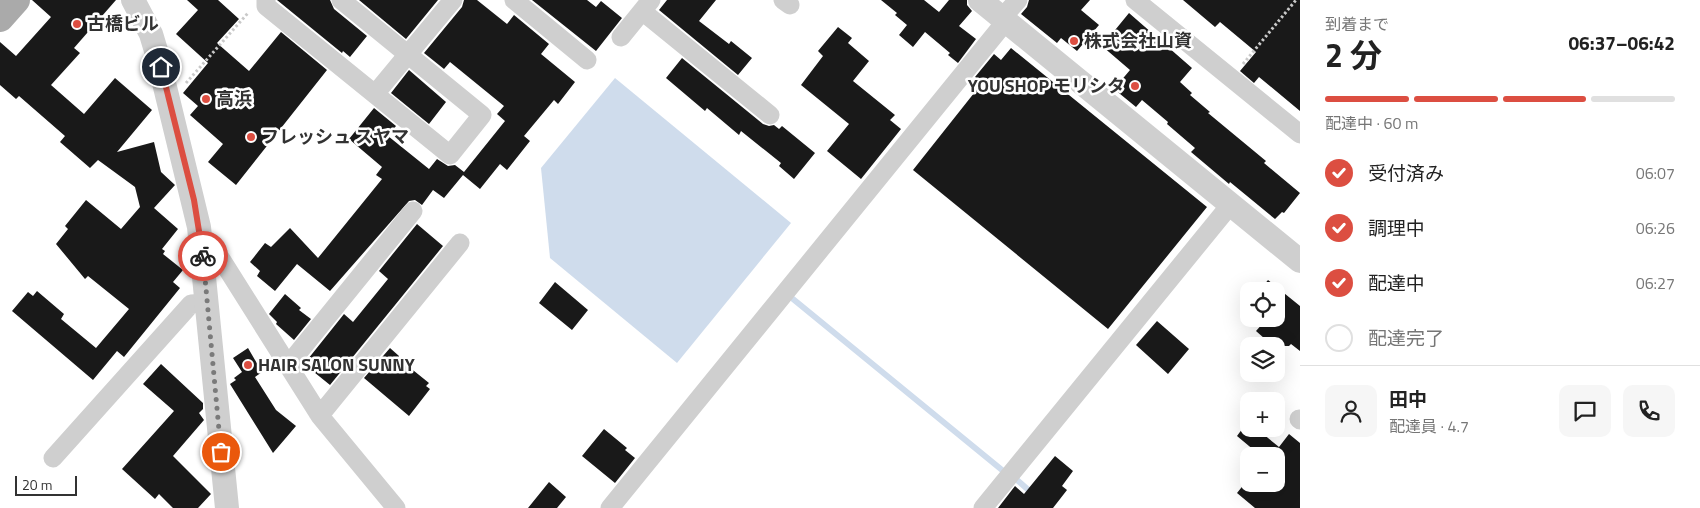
<!DOCTYPE html>
<html lang="ja">
<head>
<meta charset="utf-8">
<style>
  :root { --surface:#fff; --page:#f6f6f6; --text:#222; --muted:#767676; --line:#e0e0e0; --accent:#dc4e41 }
  body { margin:0; font-family:"Titillium Web","Noto Sans JP",sans-serif; background:var(--page); color:var(--text); height:100vh; display:flex; flex-direction:column; font-size:19px; white-space:nowrap }
  * { box-sizing:border-box; margin:0 }
  p { font-size:16px; color:var(--muted) }
  .icon { flex:none; width:28px; height:28px; fill:none; stroke:currentColor; stroke-width:2; stroke-linecap:round; stroke-linejoin:round }
  .map { position:relative; flex:1; overflow:hidden }
  .side { display:flex; flex-direction:column; background:var(--surface); width:400px }
  .side>* { flex:none }
  .fabs { position:absolute; left:1240px; top:282px; display:grid; gap:10px }
  .fabs a { display:grid; place-items:center; width:45px; height:45px; border-radius:10px; background:var(--surface); box-shadow:0 5px 20px #0002; font-size:25px }
  .scale { position:absolute; left:15px; bottom:12px; width:62px; box-sizing:border-box; padding-left:5px; border:2px solid #323232; border-top:0; font-size:14px; line-height:18px; white-space:nowrap; color:#323232; -webkit-text-stroke:4px #fff; paint-order:stroke }
  .pin { position:absolute; display:grid; place-items:center; width:42px; height:42px; color:#fff; margin:-21px; border:2px solid #fff; border-radius:50%; box-shadow:0 1px 5px #0007 }
  .courier { position:absolute; display:grid; place-items:center; width:50px; height:50px; margin:-25px; border:4px solid #dc4e41; border-radius:50%; background:#fff; color:#222; box-shadow:0 1px 6px #0007 }
  .head em { font-style:normal; font-weight:700 }
  .head div { display:flex; flex-direction:column-reverse }
  .head { display:flex; align-items:center; justify-content:space-between; height:85px; padding:0 25px }
  h1 { font-size:32px; font-weight:700; line-height:38px }
  .bar { display:grid; grid-template-columns:repeat(4,1fr); gap:8px 5px; align-content:center; height:60px; padding:0 25px }
  .bar i { height:6px; border-radius:4px; background:var(--line) }
  .bar .active { background:var(--accent) }
  .bar p { grid-column:span 4 }
  .line { display:flex; align-items:center; gap:12px; padding:0 25px; border-top:1px solid var(--line) }
  .line div { flex:1 }
  .round { display:grid; place-items:center; flex:none; width:52px; height:52px; border-radius:10px; background:var(--page) }
  ol { padding:0 25px; list-style:none }
  li { display:flex; align-items:center; gap:15px; height:55px }
  li p { margin-inline-start:auto }
  li .icon { padding:5px; border-radius:50%; background:var(--accent); color:#fff; stroke-width:4 }
  li:last-child { color:var(--muted) }
  li i { width:28px; height:28px; border:2px solid var(--line); border-radius:50% }
  main { display:flex; flex:1; min-height:0 }
  .map>svg:first-child { display:block }
  .water { fill:#cfdcec }
  .lines { fill:none; stroke-linecap:round; stroke-linejoin:round }
  .stream { stroke:#cfdcec; stroke-width:6 }
  .building { fill:#191919 }
  .path { stroke:#c9c9c9; stroke-width:3; stroke-dasharray:2.5 2.5; stroke-linecap:butt }
  .minor { stroke:#cfcfcf; stroke-width:19 }
  .tertiary { stroke:#cfcfcf; stroke-width:24 }
  .primary { stroke:#aaa; stroke-width:28 }
  .done { stroke:#7a7a7a; stroke-width:5; stroke-dasharray:0 9 }
  .route { stroke:#dc4e41; stroke-width:6 }
  .poi-dot { fill:#dc4e41; stroke:#fff; stroke-width:2 }
  .labels { text-anchor:middle; stroke-width:5; stroke-linejoin:round; paint-order:stroke }
  .poi-label { font-size:18px; font-weight:bold; fill:#323232; stroke:#fff; text-anchor:start }
</style>
</head>
<body>
<main>
<div class="map">
<svg width="1300" height="508" viewBox="0 0 1300 508">
  <rect width="100%" height="100%" fill="#fff"/>
  <path class="water" d="M615 78 791 223 677 363 550 258 541 168Z"/>
  <g class="lines">
    <path class="stream" d="M793 299 1002 470
      M1017 480 1033 494"/>
  </g>
  <path class="building" d="M32 0H116L74 48 80 53 51 85 84 114 115 78 152 110 117 152 154 142 161 172 175 185 154 208 178 229 162 249 165 251 163 254 183 270 173 282 180 288 124 357 117 351 93 380 12 311 28 292 33 296 37 291 64 314 61 319 96 348 129 309 88 276 85 279 56 244 68 229 65 226 86 200 121 229 140 207 135 187 98 160 90 168 60 142 65 136 19 96 16 99 0 85V42L16 56 51 17Z
    M187 0H218L239 19 217 43 249 71 281 32 327 70 236 185 208 162 223 144 190 115 198 106 183 93 208 63 176 34 198 10Z
    M277 0H330L334 9 367 36 350 57 343 51 342 53Z
    M359 0H438L406 39Z
    M464 0H477L507 24 514 15 549 44 541 54 575 82 558 104 554 100 524 136 530 141 507 170 500 164 480 189 463 175 444 198 433 190 422 205 415 200 409 201 330 291 297 264 275 291 257 276 260 271 250 262 265 243 271 247 290 228 318 258 382 179 376 175 382 167 349 139 374 108 396 126 388 136 429 169 437 159 448 166 455 165 464 172 505 121 497 114 504 106 450 62 444 69 424 53 462 7Z
    M532 0H587L596 7 601 1 622 18 596 51Z
    M667 0H716L699 21 729 44 731 41 752 58 738 75 659 10Z
    M881 0H924L939 12 949 0H967V5L972 11 959 26 976 39 958 63 948 55 950 53 925 32 913 47 899 35 907 25 895 15 897 13Z
    M1029 0H1090L1081 10 1099 25 1077 51 1061 38 1057 43 1021 14 1027 7Z
    M1183 0H1300V111L1259 77 1254 83 1240 71 1256 52 1220 22 1215 27Z
    M1129 13 1192 68 1180 82 1192 93 1190 95 1210 112 1208 113 1266 161 1264 163 1300 193 1284 213 1282 212 1275 219 1230 182 1229 184 1191 152 1195 148 1167 124 1168 122 1142 100 1136 107 1114 89 1130 70 1102 46Z
    M838 27 852 38 848 43 869 61 853 81 895 115 890 120 901 129 861 179 827 151 849 124 801 85 823 56 818 51Z
    M1011 48 1207 207 1108 329 913 170 982 83 975 77 994 54 1001 60Z
    M682 58 763 124 769 126 774 125 779 129 782 126 815 153 794 179 779 166 781 163 741 131 739 135 707 108 705 111 666 78Z
    M409 70 446 102 429 124 391 93Z
    M417 224 443 246 330 385 304 364 344 314 353 322 388 279 379 271Z
    M1268 280 1300 306V351L1291 344 1289 346H1259L1265 339 1256 331 1264 322 1261 319H1276V291H1259Z
    M555 282 588 310 572 330 539 303Z
    M285 294 301 308 299 310 311 319 294 340 276 324 277 322 269 314Z
    M1157 321 1189 349 1168 374 1136 345Z
    M248 348 262 372 255 377 276 410 296 426 273 453 230 384 236 380 234 378 242 372 233 358Z
    M390 348 399 356 398 358 429 383 426 386 430 389 409 416 364 378Z
    M161 364 203 403V409L199 413 204 420 173 456 211 494 198 508H173L159 494 155 499 122 469 174 411 143 384Z
    M1248 421 1249 429H1257L1279 447 1289 434 1300 443V508H1255L1237 493 1249 478V484H1276V456H1261L1237 436Z
    M604 429 627 448 625 450 635 458 615 483 582 456Z
    M1055 456 1073 471 1062 486 1067 490 1053 508H998L1015 486 1024 494Z
    M549 482 566 497 557 508H528Z"/>
  <g class="lines">
    <path class="path" d="M1243 64 1296 0
      M186 83 248 13"/>
    <path class="minor" d="M266 0V6L450 155 482 115 341 0
      M514 0 587 60
      M783 0 790 5
      M1135 0 1300 134
      M642 11 770 115
      M1002 18 1018 0
      M621 37 651 0
      M375 94 453 0
      M204 261 221 259 320 416 396 508
      M286 363 293 359 413 211
      M318 413 325 409 460 243
      M1299 419 1300 420
      M53 458 191 304 207 303
      M610 508 1006 21
      M983 508 1231 204"/>
    <path class="tertiary" d="M133 0 151 34 157 54 199 227 227 508
      M980 0 1300 261"/>
    <path class="primary" d="M0 18 16 0"/>
  </g>
  <g class="lines">
    <path class="done" d="M203 256 221 452"/>
    <path class="route" d="M161 67 194 200 203 256"/>
  </g>
  <g class="poi-dot">
    <circle cx="77" cy="24" r="5"/>
    <circle cx="1074" cy="41" r="5"/>
    <circle cx="1135" cy="86" r="5"/>
    <circle cx="206" cy="99" r="5"/>
    <circle cx="251" cy="137" r="5"/>
    <circle cx="248" cy="365" r="5"/>
  </g>
  <g class="labels">
    <g class="poi-label">
      <text x="87" y="30">古橋ビル</text>
      <text x="1084" y="47">株式会社山資</text>
      <text x="1125" y="92" text-anchor="end">YOU SHOP モリシタ</text>
      <text x="216" y="105">高浜</text>
      <text x="261" y="143">フレッシュ スヤマ</text>
      <text x="258" y="371">HAIR SALON SUNNY</text>
    </g>
  </g>
</svg>
<div class="fabs">
<a><svg class="icon" aria-label="locate" viewBox="0 0 24 24"><circle cx="12" cy="12" r="6"/><path d="M12 2v4M12 18v4M2 12h4M18 12h4"/></svg></a>
<a><svg class="icon" aria-label="layers" viewBox="0 0 24 24"><path d="M12 4l9 5-9 5-9-5zM3 14l9 5 9-5"/></svg></a>
<a>+</a>
<a>−</a>
</div>
<div class="scale">20 m</div>
<div class="pin" style="left:221px;top:452px;background:#ea580c"><svg class="icon" aria-label="bag" viewBox="0 0 24 24"><path d="M5 8h14l-1 12H6zM9 8a3 3 0 0 1 6 0"/></svg></div>
<div class="pin" style="left:161px;top:67px;background:#1f2937"><svg class="icon" aria-label="home" viewBox="0 0 24 24"><path d="M3 11l9-7 9 7M6 9v11h12V9"/></svg></div>
<div class="courier" style="left:203px;top:256px"><svg class="icon" aria-label="bike" viewBox="0 0 24 24"><circle cx="6" cy="16" r="4"/><circle cx="18" cy="16" r="4"/><path d="M6 16l4-8h5l3 8M10 8l3 8H6M13 5h3"/></svg></div>
</div>
<section class="side">
<div class="head"><div><h1>2 分</h1><p>到着まで</p></div><em>06:37–06:42</em></div>
<div class="bar"><i class="active"></i><i class="active"></i><i class="active"></i><i></i><p>配達中 · 60 m</p></div>
<ol>
<li><svg class="icon" aria-label="check" viewBox="0 0 24 24"><path d="M5 12l5 5 9-10"/></svg>受付済み<p>06:07</p></li>
<li><svg class="icon" aria-label="check" viewBox="0 0 24 24"><path d="M5 12l5 5 9-10"/></svg>調理中<p>06:26</p></li>
<li><svg class="icon" aria-label="check" viewBox="0 0 24 24"><path d="M5 12l5 5 9-10"/></svg>配達中<p>06:27</p></li>
<li><i></i>配達完了</li>
</ol>
<div class="line" style="height:90px"><a class="round"><svg class="icon" aria-label="person" viewBox="0 0 24 24"><circle cx="12" cy="8" r="4"/><path d="M4 21q1-7 8-7t8 7"/></svg></a><div><b>田中</b><p>配達員 · 4.7</p></div><a class="round"><svg class="icon" aria-label="chat" viewBox="0 0 24 24"><path d="M4 5h16v11H9l-5 4z"/></svg></a><a class="round"><svg class="icon" aria-label="phone" viewBox="0 0 24 24"><path d="M5 4h4l2 5-3 2q2 4 5 5l2-3 5 2v4C11 20 4 13 5 4z"/></svg></a></div>
</section>
</main>
</body>
</html>
